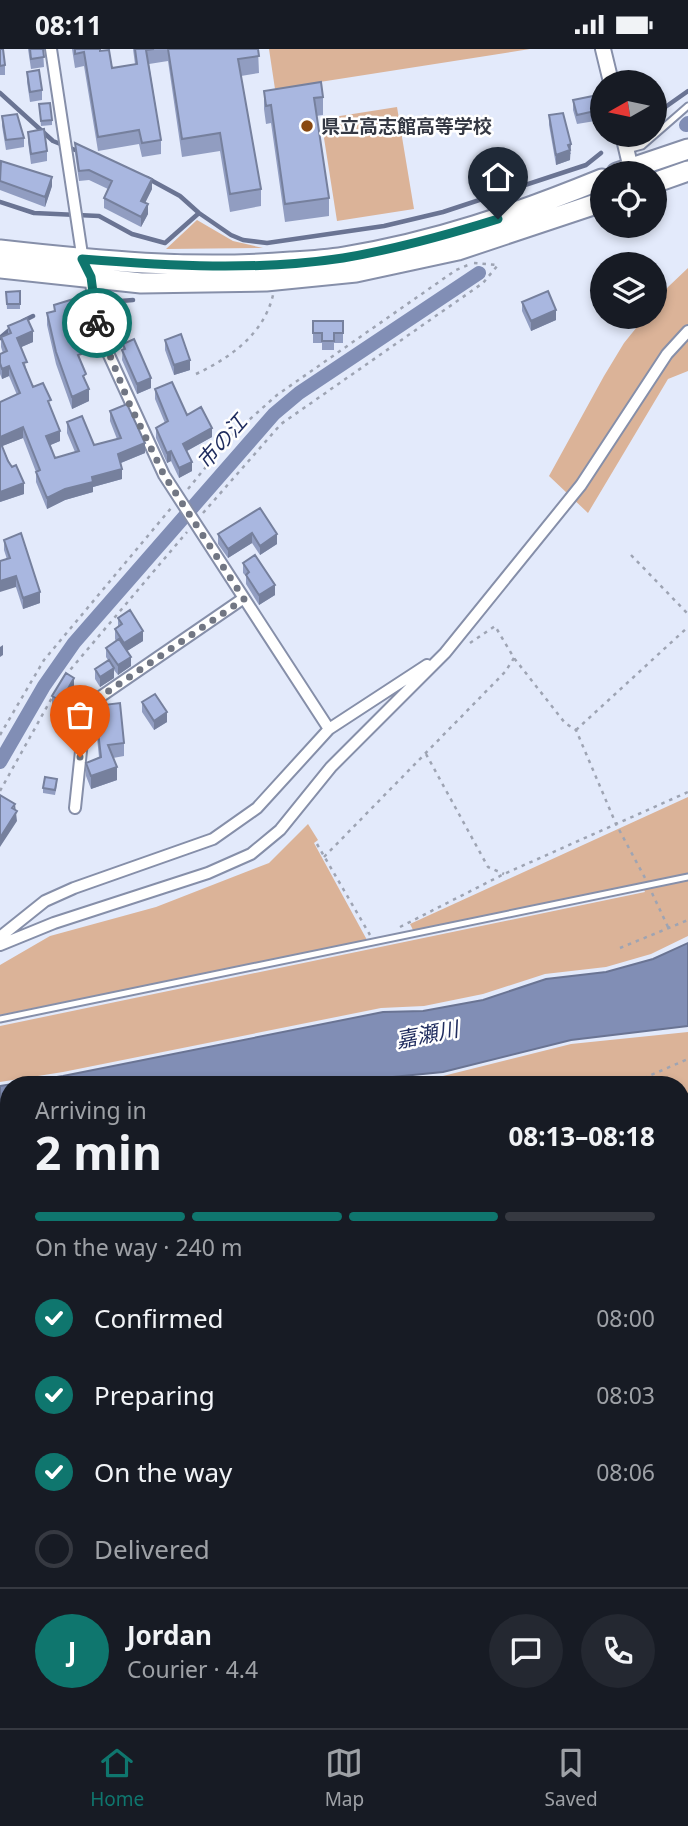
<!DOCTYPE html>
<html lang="en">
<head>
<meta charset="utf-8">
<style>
  :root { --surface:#171b24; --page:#242831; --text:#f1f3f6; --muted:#9ea1a6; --line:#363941; --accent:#0f766e }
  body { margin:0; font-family:"Noto Sans","Noto Sans JP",sans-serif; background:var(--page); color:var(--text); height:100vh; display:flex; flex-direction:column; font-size:26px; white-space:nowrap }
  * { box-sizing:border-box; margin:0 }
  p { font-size:23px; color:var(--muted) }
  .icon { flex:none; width:38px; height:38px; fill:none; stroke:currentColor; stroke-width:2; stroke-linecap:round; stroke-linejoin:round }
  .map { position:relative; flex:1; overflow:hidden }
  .sheet { position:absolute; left:0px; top:1027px; width:690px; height:653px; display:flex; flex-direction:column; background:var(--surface); border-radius:28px 28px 0 0; box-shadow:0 4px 10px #0003 }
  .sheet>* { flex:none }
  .needle { width:46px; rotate:261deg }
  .buttons { position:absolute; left:590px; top:21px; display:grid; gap:14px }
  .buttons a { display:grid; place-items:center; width:77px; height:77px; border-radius:50%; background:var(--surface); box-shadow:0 4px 10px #0003; font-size:35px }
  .pin { position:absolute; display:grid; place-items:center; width:60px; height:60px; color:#fff; margin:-72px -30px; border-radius:50% 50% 50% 0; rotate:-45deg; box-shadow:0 0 7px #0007 }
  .pin .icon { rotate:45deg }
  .courier { position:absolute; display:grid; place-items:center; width:70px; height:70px; margin:-35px; border:5px solid #0f766e; border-radius:50%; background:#fff; color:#222; box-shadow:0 2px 9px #0007 }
  .headline em { font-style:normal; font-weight:700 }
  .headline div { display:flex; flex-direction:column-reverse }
  .headline { display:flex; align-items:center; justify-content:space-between; height:119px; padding:0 35px }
  h1 { font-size:46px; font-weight:700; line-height:52px }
  .bar { display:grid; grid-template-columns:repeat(4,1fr); gap:10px 7px; align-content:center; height:84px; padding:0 35px }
  .bar i { height:9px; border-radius:5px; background:var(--line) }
  .bar .selected { background:var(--accent) }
  .bar p { grid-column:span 4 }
  .line { display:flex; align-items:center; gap:18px; padding:0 35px; border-top:2px solid var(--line) }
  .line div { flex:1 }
  .round { display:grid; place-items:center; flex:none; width:74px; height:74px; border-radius:37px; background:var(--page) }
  ol { padding:0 35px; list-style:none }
  li { display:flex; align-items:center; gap:21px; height:77px }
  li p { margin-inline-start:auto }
  li .icon { padding:7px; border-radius:50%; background:var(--accent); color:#fff; stroke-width:4 }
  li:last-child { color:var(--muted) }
  li i { width:38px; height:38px; border:4px solid var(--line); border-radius:50% }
  .status { display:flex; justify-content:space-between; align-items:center; height:49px; padding:0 35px; background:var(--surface); direction:ltr }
  .status svg { height:19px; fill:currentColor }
  .tabs { display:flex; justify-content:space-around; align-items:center; height:98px; border-top:2px solid var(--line); background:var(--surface); font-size:19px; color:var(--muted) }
  .tabs a { display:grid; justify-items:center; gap:4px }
  .tabs .selected { color:var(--accent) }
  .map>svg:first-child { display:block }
  .green { fill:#dbb398 }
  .water { fill:#818eb5; stroke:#6a7493; stroke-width:2 }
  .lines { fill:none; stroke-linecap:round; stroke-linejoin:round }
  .stream { stroke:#6a7493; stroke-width:4.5 }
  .canal { stroke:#818eb5; stroke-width:14 }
  .lane-casing { stroke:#868fa9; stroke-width:9 }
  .street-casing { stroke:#868fa9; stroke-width:14 }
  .secondary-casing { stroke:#868fa9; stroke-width:18 }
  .highway-casing { stroke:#868fa9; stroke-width:23 }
  .path { stroke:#9ea4b3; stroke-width:2.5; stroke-dasharray:3.5 5; stroke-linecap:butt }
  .lane { stroke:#fff; stroke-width:5 }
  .street { stroke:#fff; stroke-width:10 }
  .secondary { stroke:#fff; stroke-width:14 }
  .highway { stroke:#fff; stroke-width:19 }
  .wall { fill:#919dc1 }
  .shaded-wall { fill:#76809d }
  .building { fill:#a9b7e0; stroke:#76809d; stroke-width:2 }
  .done { stroke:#717683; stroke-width:7; stroke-dasharray:0 12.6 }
  .route { stroke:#0f766e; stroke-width:9 }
  .poi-dot { fill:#894911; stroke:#fff; stroke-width:2.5 }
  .labels { text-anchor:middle; stroke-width:5; stroke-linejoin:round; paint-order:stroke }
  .poi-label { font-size:19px; font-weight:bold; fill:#343843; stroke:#fff; text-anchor:start }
  .water-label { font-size:21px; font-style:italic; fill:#202d5f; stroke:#fff }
</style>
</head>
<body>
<div class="status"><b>08:11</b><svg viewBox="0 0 49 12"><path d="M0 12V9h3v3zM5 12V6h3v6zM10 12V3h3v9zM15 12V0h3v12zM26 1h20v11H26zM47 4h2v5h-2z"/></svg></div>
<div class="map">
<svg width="688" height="1679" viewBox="0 0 688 1679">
  <rect width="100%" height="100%" fill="#e3eafb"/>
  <path class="green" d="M269 0H530L275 40Z
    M397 58 414 160 337 172 321 70Z
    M197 171 233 192 263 199 166 200Z
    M688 219V322L668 330 588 464 549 427 604 327 624 294 645 268H654L655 255 668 238Z
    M688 748V887L651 905 606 918 545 925 483 945 424 957 381 959 63 1023 0 1033V977L645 843 641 834 414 883 410 875Z
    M308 775 318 791 314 794 367 891 0 966V916L50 887 156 858 269 814Z
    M688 983V1127L681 1131V1036H371L443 1027 571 995Z
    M9 1108V1288L0 1251V1111Z
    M9 1382V1484L0 1489V1387Z
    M453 1671H528L517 1679H455Z"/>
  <path class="water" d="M688 894V977L571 991 443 1023 352 1032 332 1036H9V1103L0 1105V1037L63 1027 383 963 423 962 483 951 546 930 606 923 653 910Z"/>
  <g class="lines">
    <path class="stream" d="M0 44 53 92 80 103
      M654 66 688 42
      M147 129 180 147 199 164 231 186 243 191 267 194 384 177 443 163 586 116 601 104
      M0 153 34 164 99 167 132 185 165 194 199 164
      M108 253 133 251
      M23 272 33 267
      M0 289 13 278
      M681 1144 688 1143"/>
    <path class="canal" d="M686 76 688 74
      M0 713 44 637 74 594 274 365 299 344 479 224"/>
    <defs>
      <path id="lane" d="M627 101 642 97 688 57
        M0 970 688 828"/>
      <path id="street" d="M51 0 83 212
        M90 226 97 280 164 426 329 680 427 616
        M75 759 83 683 88 662 100 648 244 549
        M0 888 45 852 74 839 213 790 257 759 329 680
        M0 896 54 874 208 824 251 805 280 781 331 718 445 604 581 436 667 305 688 282
        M681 1060 688 1058
        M0 1429 9 1424
        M0 1454 9 1451
        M681 1469 688 1460
        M2 1494 9 1512
        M681 1541H688
        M61 1671 62 1679
        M627 1671V1679
        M531 1679 543 1671"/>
      <path id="secondary" d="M603 0 611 33
        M623 86 632 124"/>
      <path id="highway" d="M617 124 688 100
        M654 134 688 122
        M0 201C97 212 193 221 291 213 308 212 326 211 344 208 436 193 516 165 602 130
        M0 219 141 234 266 232 356 223 458 201 602 153"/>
    </defs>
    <use href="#lane" class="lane-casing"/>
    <use href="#street" class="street-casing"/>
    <use href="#secondary" class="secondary-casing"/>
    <use href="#highway" class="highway-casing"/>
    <path class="path" d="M474 214 498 216
      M196 325C230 309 264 285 273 246
      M188 440 231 387 277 346 456 221 468 216
      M203 464 281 375 483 234 498 216
      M631 506 688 565
      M470 594 495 577 514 609 565 674 576 681 616 775 645 829
      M65 627 187 483
      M576 681 688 578
      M0 686 44 611 172 458
      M426 705 488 818 504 825
      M0 742 54 645
      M317 795 370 886
      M324 808 505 623 514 609
      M652 844 668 878
      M400 878 504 825 688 743
      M620 899 688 871
      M628 1036 688 1010
      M681 1127 688 1124
      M0 1188 9 1185
      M0 1401 9 1397"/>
    <use href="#lane" class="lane"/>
    <use href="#street" class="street"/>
    <use href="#secondary" class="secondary"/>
    <use href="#highway" class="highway"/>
  </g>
  <path class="wall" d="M0 0 5 16V26H0Z
    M28 0H43L44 18 31 20Z
    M72 0H100L112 19 135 15 133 0H258L259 24 241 27 261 140V157L230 163 220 102 182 108 168 12 149 15 161 91V105L142 108 139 95 98 102 84 17 75 19Z
    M27 23 42 41V51L30 53 27 33Z
    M264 42 323 48V66L316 67 329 149V167L285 173 271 74 266 75 264 60Z
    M573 51 595 62V72L577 75 573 61Z
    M39 55 52 71V76L41 77Z
    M549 66 571 105H570V111L556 116 549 76Z
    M2 67 24 89V98L6 101 2 77Z
    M28 83 47 102V112L31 115 28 93Z
    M75 94 152 140 145 154 148 165 141 178 104 159V149L108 140 89 131 79 132 75 104Z
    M0 114 52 137 45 158 0 141Z
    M20 242V260H7L6 243Z
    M522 253 556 271 531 282 522 262Z
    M54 256 85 271 74 273V286L86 334 89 352 72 360 56 315 47 276V264L54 262Z
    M313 272H343V294H334V301H322V294H313Z
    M8 277 33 293 21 298 27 323 33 338 51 359 60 392 50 396 55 409 75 403 67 384V373L94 396 117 390 110 372V362L145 404 121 414 122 430 93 438V443L65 451 47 460 36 433V423L23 389 2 397 24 445 0 453V353L17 346 9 327 2 330 0 325V305L3 304 1 298V288L8 285Z
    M165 291 190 321 174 326 165 301Z
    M123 295 151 339 137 345 122 311Z
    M155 340 212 388 187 402 192 422 179 429 171 412 167 414 156 389V379L165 374 155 350Z
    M260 459 277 495 260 506 252 494 228 509 218 495V485Z
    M4 491 40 554 23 560 4 501Z
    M243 514 275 546 259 556 246 535V527L243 524Z
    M118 569 143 592 127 602 131 617 118 626 114 621V629L100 638 95 630V620L108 611 106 608V599L116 592 115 590V580L118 578Z
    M74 639 61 662 52 657V647Z
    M142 653 167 673 154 681 142 663Z
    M95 657 124 694V707L113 709 117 731 91 740 86 727V714L99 708 95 670Z
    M57 735 55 746 43 744V739Z
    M681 1485H688V1534H681Z
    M682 1635 687 1662V1672L635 1679Z"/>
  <path class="shaded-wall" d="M571 95 570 111 556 116V106L568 96Z
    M52 128V137L45 158V148Z
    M152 130V140L141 162V152Z
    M148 155V165L141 178V168Z
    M661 231V241L654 248V238Z
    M85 259V271L71 274V262Z
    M556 261V271L531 282V272Z
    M33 282V293L17 300V289Z
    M190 311V321L174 326V316Z
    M9 317V327L2 330V320Z
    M151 329V339L137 345V335Z
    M89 340V352L72 360V348Z
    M23 378V389L0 398V388Z
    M212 379V388L183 404V395Z
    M60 382V392L46 398V387Z
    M145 394V404L118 415V405Z
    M171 402V412L167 414V404Z
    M192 413V422L179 429V419Z
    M122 420V430L93 438V443L65 451 47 460V449L92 428Z
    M24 434V445L0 453V443Z
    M252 484V494L228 509V500Z
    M277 485V495L260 506V497Z
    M16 527V538L0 543V532Z
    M275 536V546L259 556V546Z
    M40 543V554L23 560V549Z
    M143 582V592L124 604V594Z
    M3 596V606L0 608V598Z
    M131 608V617L118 626V616Z
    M114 619V629L100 638V628Z
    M74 629V639L61 662V652Z
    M167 663V673L154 681V672Z
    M117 718V731L91 740V727Z
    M15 755 17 772 0 798V789Z"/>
  <path class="building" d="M0 0H3L5 16 0 17Z
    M30 0H43L44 8 31 10Z
    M75 0H100V2L109 1 112 19 137 15 135 0H154L146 1 161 91 142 94 139 81 98 88 84 3 75 5Z
    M168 0H258L259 7 238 10 261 140 230 145 220 84 182 90Z
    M39 21 42 41 30 43 27 23Z
    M321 33 323 48 314 49 329 149 285 155 271 56 266 57 264 42Z
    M593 47 595 62 577 66 573 51Z
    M50 54 52 71 41 72 39 55Z
    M563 64 571 95 568 96 570 101 556 106 549 66Z
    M17 65 24 89 6 91 2 67Z
    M44 80 47 102 31 105 28 83Z
    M75 94 152 130 141 152 148 155 141 168 104 149 112 132 89 121 79 122Z
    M1 112 52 128 45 148 0 132Z
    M654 226 661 231 654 238Z
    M20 242V255H7L6 243Z
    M548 242 556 261 531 272 522 253Z
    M83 247 85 259 71 262 74 276 71 277 81 305 78 306 86 325 83 327 89 340 72 348 56 303 47 264 55 262 54 256Z
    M27 269 33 282 17 289 27 313 23 314 33 338 43 334 51 351 48 352 60 382 46 387 55 409 79 402 67 373 82 367 94 396 121 389 110 362 127 355 145 394 118 405 122 420 92 428 93 433 65 440 47 449 36 423 40 421 23 378 0 388V353L20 344 9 317 2 320 0 314V305L7 302 1 288 11 284 8 277Z
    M313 272H343V284H334V292H322V284H313Z
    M181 285 190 311 174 316 165 291Z
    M134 290 151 329 137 335 122 301 125 300 123 295Z
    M172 333 187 366 201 358 212 379 183 395 192 413 179 419 171 402 167 404 156 379 168 372 155 340Z
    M0 392 8 412 12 418 16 416 24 434 0 443Z
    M260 459 277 485 260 497 252 484 228 500 218 485Z
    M21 484 40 543 23 549 16 527 0 532V512L10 509 4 491Z
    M255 506 275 536 259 546 246 526 249 523 243 514Z
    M130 561 143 582 124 594 115 580 122 575 118 569Z
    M119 590 131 608 118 616 106 599Z
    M109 611 114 619 100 628 95 620Z
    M66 624 74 629 61 652 52 647Z
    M155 645 167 663 154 672 142 653Z
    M120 654 124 694 108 696 117 718 91 727 86 714 101 708 95 657Z
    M45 728 57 730 55 741 43 739Z
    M0 746 15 755 12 759 17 762 0 789Z
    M681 1485H688V1523H681Z
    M681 1612 682 1635 683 1646 686 1645 687 1662H682L683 1679H635V1671H681Z
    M558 1671H606V1679H559Z"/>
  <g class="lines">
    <path class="done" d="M80 708 88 662 100 648 244 550 164 426 129 354 97 274"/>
    <path class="route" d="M97 274 91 228 82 210C169 217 257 222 343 209 396 200 447 186 498 170"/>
  </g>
  <circle class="poi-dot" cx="307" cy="77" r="7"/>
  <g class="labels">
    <g class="poi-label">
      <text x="321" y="84">県立高志館高等学校</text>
    </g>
    <g class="water-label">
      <text transform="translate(222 393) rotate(-49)" y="7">市の江</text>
      <text transform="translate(427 986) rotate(-11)" y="7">嘉瀬川</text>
    </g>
  </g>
</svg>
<div class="buttons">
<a><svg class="needle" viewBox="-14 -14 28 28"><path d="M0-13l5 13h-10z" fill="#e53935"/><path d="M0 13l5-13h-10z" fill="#9ea1a6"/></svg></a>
<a><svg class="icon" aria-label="locate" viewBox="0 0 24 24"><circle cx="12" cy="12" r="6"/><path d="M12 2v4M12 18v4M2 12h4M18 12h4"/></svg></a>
<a><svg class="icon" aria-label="layers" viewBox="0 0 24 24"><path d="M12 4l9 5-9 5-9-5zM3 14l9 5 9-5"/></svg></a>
</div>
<div class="pin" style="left:80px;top:708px;background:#ea580c"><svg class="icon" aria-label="bag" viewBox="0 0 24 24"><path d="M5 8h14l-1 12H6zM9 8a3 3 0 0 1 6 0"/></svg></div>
<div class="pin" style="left:498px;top:170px;background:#1f2937"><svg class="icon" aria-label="home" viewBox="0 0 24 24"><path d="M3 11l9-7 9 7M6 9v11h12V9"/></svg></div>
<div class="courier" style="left:97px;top:274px"><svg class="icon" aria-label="bike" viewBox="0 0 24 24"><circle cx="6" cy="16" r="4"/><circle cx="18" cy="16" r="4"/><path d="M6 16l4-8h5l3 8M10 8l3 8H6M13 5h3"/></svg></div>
<section class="sheet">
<div class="headline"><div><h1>2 min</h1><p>Arriving in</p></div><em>08:13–08:18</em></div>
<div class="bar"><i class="selected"></i><i class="selected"></i><i class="selected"></i><i></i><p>On the way · 240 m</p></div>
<ol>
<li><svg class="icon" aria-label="check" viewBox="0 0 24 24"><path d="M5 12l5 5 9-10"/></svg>Confirmed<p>08:00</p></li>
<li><svg class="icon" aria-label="check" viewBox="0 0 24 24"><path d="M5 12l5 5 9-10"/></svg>Preparing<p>08:03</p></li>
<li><svg class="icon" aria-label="check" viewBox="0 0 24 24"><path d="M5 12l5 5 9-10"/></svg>On the way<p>08:06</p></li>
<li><i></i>Delivered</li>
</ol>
<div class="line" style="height:126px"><b class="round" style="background:var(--accent);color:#fff">J</b><div><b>Jordan</b><p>Courier · 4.4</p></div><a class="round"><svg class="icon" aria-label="chat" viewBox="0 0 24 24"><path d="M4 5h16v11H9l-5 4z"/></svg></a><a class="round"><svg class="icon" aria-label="phone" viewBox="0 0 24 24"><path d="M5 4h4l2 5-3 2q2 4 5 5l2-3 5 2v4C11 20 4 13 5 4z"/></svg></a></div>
</section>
</div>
<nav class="tabs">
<a class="selected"><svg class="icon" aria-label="home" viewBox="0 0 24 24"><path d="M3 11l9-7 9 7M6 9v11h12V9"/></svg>Home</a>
<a><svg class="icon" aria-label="map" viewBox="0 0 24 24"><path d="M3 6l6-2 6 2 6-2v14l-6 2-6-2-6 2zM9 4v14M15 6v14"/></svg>Map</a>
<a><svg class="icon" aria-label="saved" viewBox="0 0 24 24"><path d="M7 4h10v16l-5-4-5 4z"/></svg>Saved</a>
</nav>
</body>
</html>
